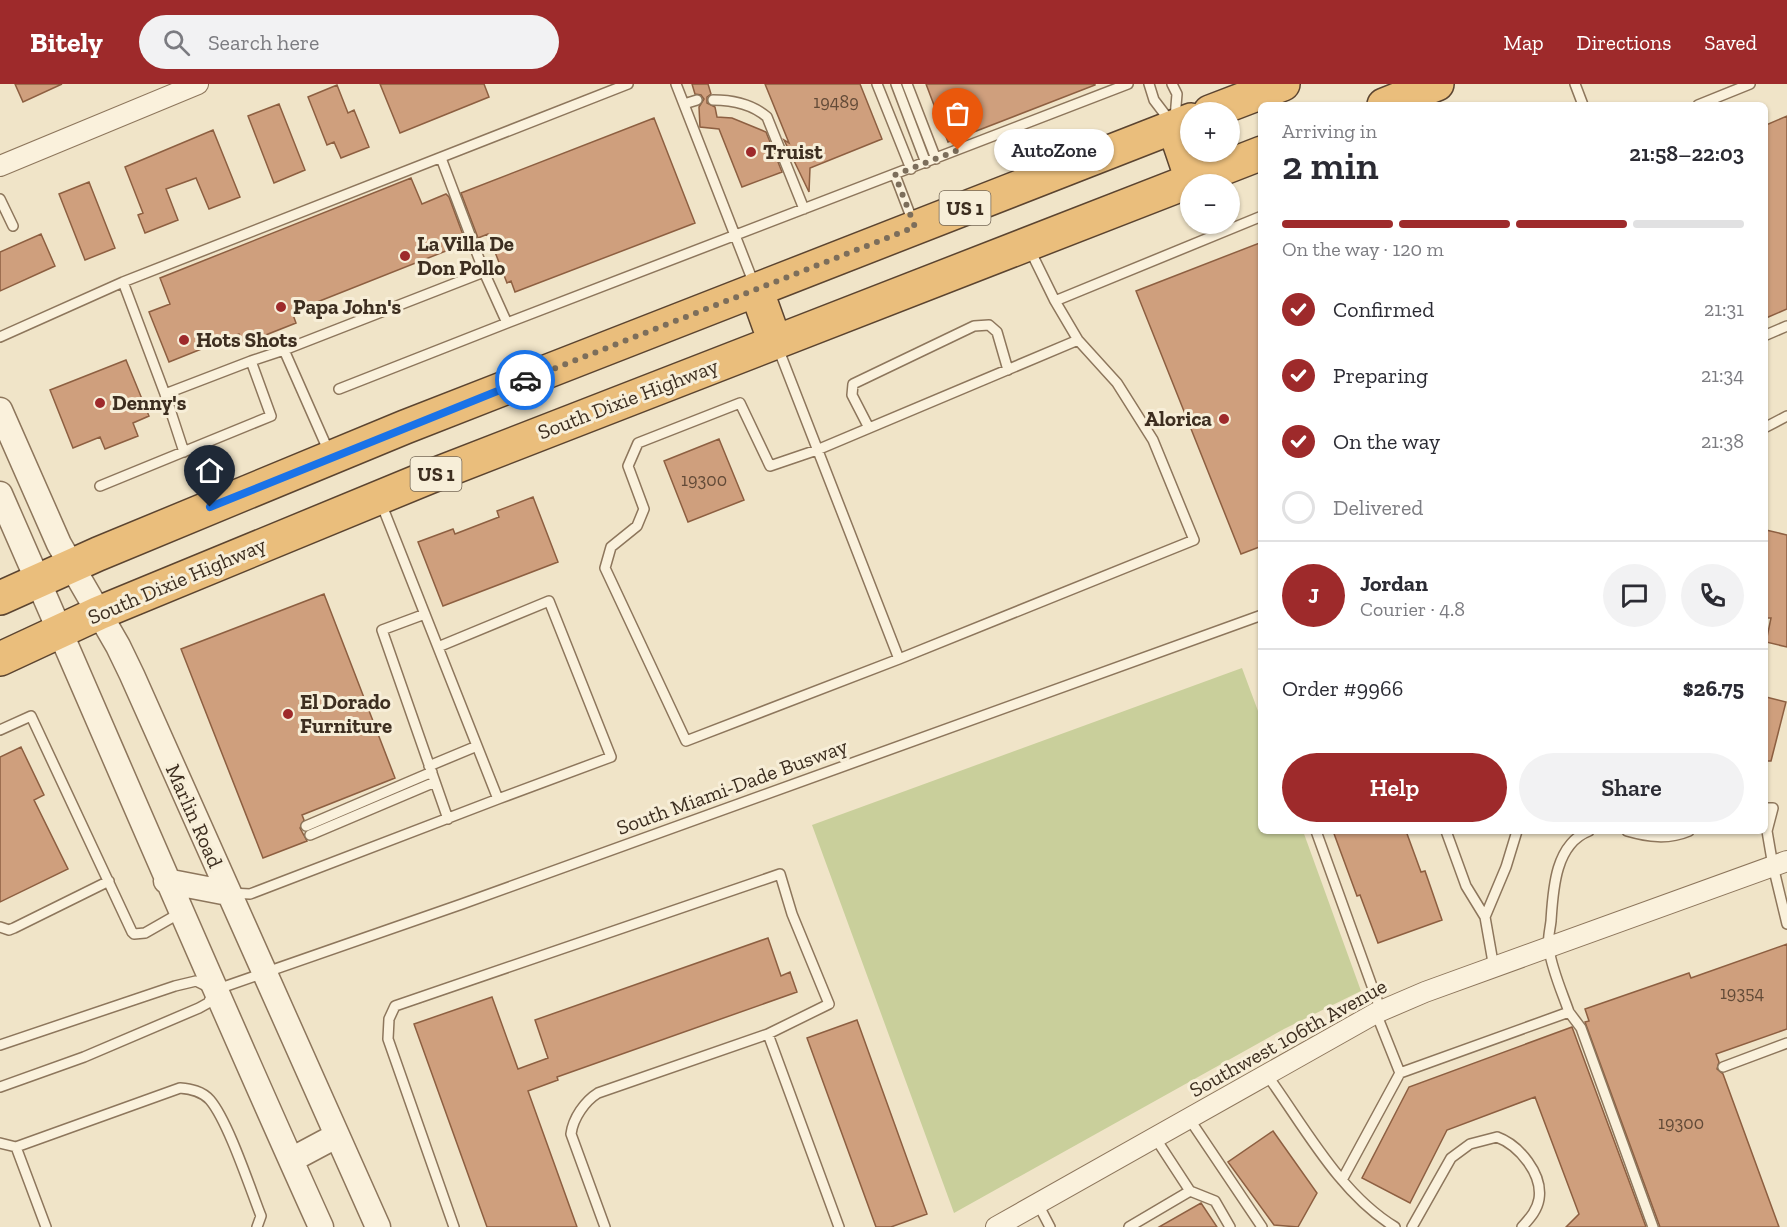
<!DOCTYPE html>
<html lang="en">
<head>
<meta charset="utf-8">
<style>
  :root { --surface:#fff; --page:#f2f2f3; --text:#2b2b33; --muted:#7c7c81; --line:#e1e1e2; --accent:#9e2a2b }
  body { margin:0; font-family:"Zilla Slab",serif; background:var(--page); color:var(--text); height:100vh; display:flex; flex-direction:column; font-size:22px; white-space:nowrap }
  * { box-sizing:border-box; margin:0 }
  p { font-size:20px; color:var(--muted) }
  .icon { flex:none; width:33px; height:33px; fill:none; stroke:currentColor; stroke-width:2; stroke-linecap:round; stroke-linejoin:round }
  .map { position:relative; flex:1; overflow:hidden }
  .panel { position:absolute; left:1258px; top:18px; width:510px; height:732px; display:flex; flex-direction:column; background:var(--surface); border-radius:9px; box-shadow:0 2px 4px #0004 }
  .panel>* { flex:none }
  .controls { position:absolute; left:1180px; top:18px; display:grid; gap:12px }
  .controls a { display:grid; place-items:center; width:60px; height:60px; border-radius:50%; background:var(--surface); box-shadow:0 2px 4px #0004; font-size:30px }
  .pin { position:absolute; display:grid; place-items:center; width:51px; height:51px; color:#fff; margin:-62px -26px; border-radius:50% 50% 50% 0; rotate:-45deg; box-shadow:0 0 6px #0007 }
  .pin .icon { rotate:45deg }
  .courier { position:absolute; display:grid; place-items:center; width:60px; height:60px; margin:-30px; border:4px solid #1a73e8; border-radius:50%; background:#fff; color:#222; box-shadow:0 2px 8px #0007 }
  .bubble { position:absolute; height:42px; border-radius:21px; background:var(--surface); box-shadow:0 2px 4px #0004; font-size:20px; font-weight:600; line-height:42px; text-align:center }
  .head em { font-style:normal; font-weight:600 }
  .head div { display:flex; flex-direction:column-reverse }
  .head { display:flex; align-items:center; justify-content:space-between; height:102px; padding:0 24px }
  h1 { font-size:39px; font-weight:600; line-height:45px }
  .bar { display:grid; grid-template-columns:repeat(4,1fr); gap:9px 6px; align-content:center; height:72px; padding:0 24px }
  .bar i { height:8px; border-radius:4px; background:var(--line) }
  .bar .on { background:var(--accent) }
  .bar p { grid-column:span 4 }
  .line { display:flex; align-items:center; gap:15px; padding:0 24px; border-top:2px solid var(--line) }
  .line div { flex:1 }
  .round { display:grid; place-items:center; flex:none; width:63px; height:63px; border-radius:32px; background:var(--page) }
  ol { padding:0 24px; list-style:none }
  li { display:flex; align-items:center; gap:18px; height:66px }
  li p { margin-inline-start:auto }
  li .icon { padding:6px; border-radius:50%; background:var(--accent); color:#fff; stroke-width:4 }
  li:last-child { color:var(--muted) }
  li i { width:33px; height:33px; border:3px solid var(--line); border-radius:50% }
  .button { display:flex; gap:12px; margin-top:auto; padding:12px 24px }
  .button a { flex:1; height:69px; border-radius:36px; background:var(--accent); color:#fff; font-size:24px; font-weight:600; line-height:69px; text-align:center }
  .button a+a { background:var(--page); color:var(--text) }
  header { display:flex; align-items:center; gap:36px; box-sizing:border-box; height:84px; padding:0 30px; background:var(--accent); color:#fff }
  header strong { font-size:28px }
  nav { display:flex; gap:33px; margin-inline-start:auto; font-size:21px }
  .search { width:420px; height:54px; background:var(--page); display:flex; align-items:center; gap:15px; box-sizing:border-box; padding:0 21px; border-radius:33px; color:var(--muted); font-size:22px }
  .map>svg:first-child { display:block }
  .green { fill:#c9cf9b }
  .building { fill:#cf9f7d; stroke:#8d5f41; stroke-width:1.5 }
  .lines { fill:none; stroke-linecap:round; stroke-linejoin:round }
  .service-casing { stroke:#8d765c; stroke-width:12 }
  .minor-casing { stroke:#8d765c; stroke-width:22 }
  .tertiary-casing { stroke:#8d765c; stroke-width:27 }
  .trunk-casing { stroke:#5b4430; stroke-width:36 }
  .service { stroke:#faf1dc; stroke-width:9 }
  .minor { stroke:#faf1dc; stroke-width:20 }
  .tertiary { stroke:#faf1dc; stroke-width:24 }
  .trunk { stroke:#eabe7c; stroke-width:33 }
  .done { stroke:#7c6e5b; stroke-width:6; stroke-dasharray:0 10.8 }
  .route { stroke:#1a73e8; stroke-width:8 }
  .poi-dot { fill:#9e2a2b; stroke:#f7eed8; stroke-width:2 }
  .labels { text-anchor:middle; stroke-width:6; stroke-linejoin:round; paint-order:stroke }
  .number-label { font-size:18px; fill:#624a37 }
  .shield { fill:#f7eed8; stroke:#756857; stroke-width:1.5 }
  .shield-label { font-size:20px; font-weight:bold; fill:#3d2e20 }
  .poi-label { font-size:21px; font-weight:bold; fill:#3d2e20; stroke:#f7eed8; text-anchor:start }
  .street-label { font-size:21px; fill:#3d2e20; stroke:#f7eed8 }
</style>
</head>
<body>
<header>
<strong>Bitely</strong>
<div class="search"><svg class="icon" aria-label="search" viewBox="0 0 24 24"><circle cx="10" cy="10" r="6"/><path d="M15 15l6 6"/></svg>Search here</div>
<nav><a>Map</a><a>Directions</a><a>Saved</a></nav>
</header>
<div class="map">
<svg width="1787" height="1143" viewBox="0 0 1787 1143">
  <rect width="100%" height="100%" fill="#f0e4c8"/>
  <path class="green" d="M1242 584 1261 635 1262 747H1303L1361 907 1284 945 954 1129 812 741Z"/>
  <path class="building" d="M15 0H62L23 18Z
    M380 0H484L489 13 400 49Z
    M692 0H708L711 10 707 13V19L715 23 717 33 732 34 766 48 782 88 742 103 719 45 700 43 699 23 704 15 701 11 695 10Z
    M765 0H860L882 55 810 84 809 108 784 56 789 59Z
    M926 0H1095V1L948 58Z
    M337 1 348 29 354 26 369 63 341 74 334 58 327 61 308 13Z
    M279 20 305 86 274 99 248 32Z
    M1787 32V225L1766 234V41Z
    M654 34 695 139 515 208 511 197 507 199 488 150 478 154 461 109Z
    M213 46 240 113 209 125 196 94 166 105 178 136 145 149 138 131 143 129 125 83Z
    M411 94 422 120 446 110 449 113 466 159 292 228 296 239 243 260 239 250 169 278 149 228 170 220 160 194Z
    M89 98 115 164 85 176 59 110Z
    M41 150 55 182 0 207V168Z
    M1262 158V462L1241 470 1136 207Z
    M126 276 149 332 133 339 138 352 105 365 100 353 73 364 50 306Z
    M719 355 744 416 688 438 664 377Z
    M533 413 558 478 443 522 418 458 453 445 455 450 499 433 497 427Z
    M1766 446 1787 451V563L1766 558 1771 534H1766Z
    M324 510 395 694 302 731 304 736 300 744 307 757 263 774 181 565Z
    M1766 613 1786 618 1771 677H1766Z
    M21 663 44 711 34 716 68 785 0 818V673Z
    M1333 747H1406L1421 788 1425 787 1442 836 1378 859 1360 811 1357 812Z
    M768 854 781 892 790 888 797 908 557 993 558 996 528 1007 577 1143H487L414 940 492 913 518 985 548 974 535 936Z
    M1787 860V945L1716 970 1719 978 1717 985 1723 990 1779 1143H1660L1585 938 1589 937 1585 925 1689 889 1691 894Z
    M857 936 927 1130 891 1143H876L807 954Z
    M1572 943 1646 1143H1566L1579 1130 1535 1013 1447 1046 1410 1119 1362 1094 1409 1003Z
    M1273 1047 1317 1109 1298 1143 1274 1141 1228 1078Z
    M1201 1119 1217 1143H1159Z"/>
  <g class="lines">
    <defs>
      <path id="service" d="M676 0 754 200
        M877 0 911 85
        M896 0 926 79
        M907 0 936 75
        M1149 0 1154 16 1170 37
        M1172 0 1177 10 1175 34
        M1575 0 1583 21
        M713 16C733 16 752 20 767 33L804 125
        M684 20 697 16
        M1698 21 1750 0
        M441 74 484 188
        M895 91 913 138
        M0 115 13 142
        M1029 164 1055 217 1262 132
        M1055 217 1078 256 1117 299 1153 356 1194 456 899 575 686 657 605 484 611 463 637 442 644 425 628 382 638 359 740 319 770 382 817 366 1078 256
        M1766 251 1787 242
        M0 253 123 198 628 0
        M778 264 899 575
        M251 277 284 266
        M339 305 507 239
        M165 310 184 368
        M1766 343 1787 332
        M869 344 852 311 853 300 974 242 989 241 997 248 1008 286
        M329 368 284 266 484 188 507 239 1128 0
        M100 402 271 332 251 277 165 310 123 198
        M425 530 382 546 448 735
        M438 563 549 517 611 673 498 715
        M0 646 31 632 132 848 134 850 145 849 180 829
        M429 682 477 662
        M1766 724H1773L1767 747 1773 782 1787 840
        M306 742 432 688
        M1316 747 1381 927
        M1446 747 1466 802 1485 833 1494 884
        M1627 747C1648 753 1668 756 1689 747
        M310 751 435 698
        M230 809 250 810 498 715 381 419
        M1485 833 1506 783 1517 747
        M0 843 9 846 14 844 109 797
        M1569 928C1562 908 1552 886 1549 865 1547 857 1550 846 1551 837 1553 806 1555 760 1589 747
        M1376 929 1400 989
        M0 961 175 902 196 897 210 904
        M1723 983 1787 959
        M1267 991C1304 1042 1340 1110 1395 1143
        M0 1003 84 973 199 924 208 919 215 906 462 820 1262 531
        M1190 1036 1262 1143
        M1156 1055 1190 1107 1215 1117 1230 1143
        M0 1059 16 1063 180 1004C191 1005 202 1007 210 1016 228 1037 250 1104 261 1132L257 1143
        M16 1063 46 1143
        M1342 1096 1400 989 1569 928 1581 944 1653 1143
        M1038 1120 1050 1143
        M454 1143 388 955 389 935 395 922 780 790 792 830 829 920 768 950 839 1143
        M605 1143 571 1050C573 1034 585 1017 598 1009L768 950
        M1129 1143 1190 1107
        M1412 1143 1451 1074 1470 1060 1497 1053C1519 1061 1543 1090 1539 1115 1537 1127 1529 1135 1522 1143"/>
      <path id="minor" d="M0 82 198 0
        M996 1143 1376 929 1425 908 1787 777"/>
      <path id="tertiary" d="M0 326 59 460 118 562 132 591 378 1143
        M0 410C107 654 211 900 321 1143
        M166 797 228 809
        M291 1076 336 1052"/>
      <path id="trunk" d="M1384 21 1437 0
        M1210 28 1283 0
        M1174 43 1192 96
        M756 205 775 258
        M0 514 98 470 405 343 1191 36
        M0 575 99 529 429 393 1262 69"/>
    </defs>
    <use href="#service" class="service-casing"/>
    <use href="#minor" class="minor-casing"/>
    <use href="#tertiary" class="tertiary-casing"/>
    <use href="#trunk" class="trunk-casing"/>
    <use href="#service" class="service"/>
    <use href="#minor" class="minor"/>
    <use href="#tertiary" class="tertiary"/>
    <use href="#trunk" class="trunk"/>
  </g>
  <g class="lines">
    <path class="done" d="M525 296 915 143 895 91 958 66"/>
    <path class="route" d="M210 423 525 296"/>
  </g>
  <g class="poi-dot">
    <circle cx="751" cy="68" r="6"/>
    <circle cx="405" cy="172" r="6"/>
    <circle cx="281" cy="223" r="6"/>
    <circle cx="184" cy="256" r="6"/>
    <circle cx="100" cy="319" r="6"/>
    <circle cx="1224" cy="335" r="6"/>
    <circle cx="288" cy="630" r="6"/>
  </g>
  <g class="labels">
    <g class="number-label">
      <text x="836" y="24">19489</text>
      <text x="704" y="402">19300</text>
      <text x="1742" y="915">19354</text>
      <text x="1681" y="1045">19300</text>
    </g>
    <g class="shield">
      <rect x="939.5" y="107" width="51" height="34" rx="4.5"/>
      <rect x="410.5" y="373" width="51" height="34" rx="4.5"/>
    </g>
    <g class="shield-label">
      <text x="965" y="131">US 1</text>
      <text x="436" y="397">US 1</text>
    </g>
    <g class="poi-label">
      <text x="763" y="75">Truist</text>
      <text x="417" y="167">La Villa De<tspan x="417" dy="24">Don Pollo</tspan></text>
      <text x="293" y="230">Papa John's</text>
      <text x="196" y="263">Hots Shots</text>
      <text x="112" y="326">Denny's</text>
      <text x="1212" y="342" text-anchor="end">Alorica</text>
      <text x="300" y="625">El Dorado<tspan x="300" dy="24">Furniture</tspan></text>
    </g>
    <g class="street-label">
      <text transform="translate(628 315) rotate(-21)" y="7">South Dixie Highway</text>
      <text transform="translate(177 497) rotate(-23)" y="7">South Dixie Highway</text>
      <text transform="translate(732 703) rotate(-20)" y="7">South Miami-Dade Busway</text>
      <text transform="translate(194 732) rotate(66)" y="7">Marlin Road</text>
      <text transform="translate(1288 954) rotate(-29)" y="7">Southwest 106th Avenue</text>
    </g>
  </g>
</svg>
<div class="controls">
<a>+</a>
<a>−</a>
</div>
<div class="pin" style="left:958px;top:66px;background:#ea580c"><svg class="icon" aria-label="bag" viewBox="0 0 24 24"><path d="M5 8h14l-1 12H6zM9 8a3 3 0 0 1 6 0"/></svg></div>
<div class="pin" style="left:210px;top:423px;background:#1f2937"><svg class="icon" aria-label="home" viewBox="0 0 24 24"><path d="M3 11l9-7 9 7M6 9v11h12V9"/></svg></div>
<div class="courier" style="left:525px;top:296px"><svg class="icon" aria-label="car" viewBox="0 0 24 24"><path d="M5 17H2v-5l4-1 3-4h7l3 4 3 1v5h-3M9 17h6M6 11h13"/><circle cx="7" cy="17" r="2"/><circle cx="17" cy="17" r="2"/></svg></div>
<div class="bubble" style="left:994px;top:45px;width:120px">AutoZone</div>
<section class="panel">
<div class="head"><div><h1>2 min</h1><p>Arriving in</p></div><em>21:58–22:03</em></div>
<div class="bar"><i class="on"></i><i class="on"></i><i class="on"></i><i></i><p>On the way · 120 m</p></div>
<ol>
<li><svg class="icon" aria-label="check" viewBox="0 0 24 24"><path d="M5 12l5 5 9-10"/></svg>Confirmed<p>21:31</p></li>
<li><svg class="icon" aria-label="check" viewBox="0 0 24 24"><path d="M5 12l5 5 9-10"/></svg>Preparing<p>21:34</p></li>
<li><svg class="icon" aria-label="check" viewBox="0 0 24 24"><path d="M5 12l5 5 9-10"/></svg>On the way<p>21:38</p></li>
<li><i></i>Delivered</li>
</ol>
<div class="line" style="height:108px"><b class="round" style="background:var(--accent);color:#fff">J</b><div><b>Jordan</b><p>Courier · 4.8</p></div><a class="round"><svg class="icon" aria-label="chat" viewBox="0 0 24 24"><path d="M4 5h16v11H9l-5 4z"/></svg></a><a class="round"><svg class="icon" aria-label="phone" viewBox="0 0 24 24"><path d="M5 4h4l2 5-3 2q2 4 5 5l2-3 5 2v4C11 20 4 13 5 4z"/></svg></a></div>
<div class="line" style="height:78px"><div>Order #9966</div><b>$26.75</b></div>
<div class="button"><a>Help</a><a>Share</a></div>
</section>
</div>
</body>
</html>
